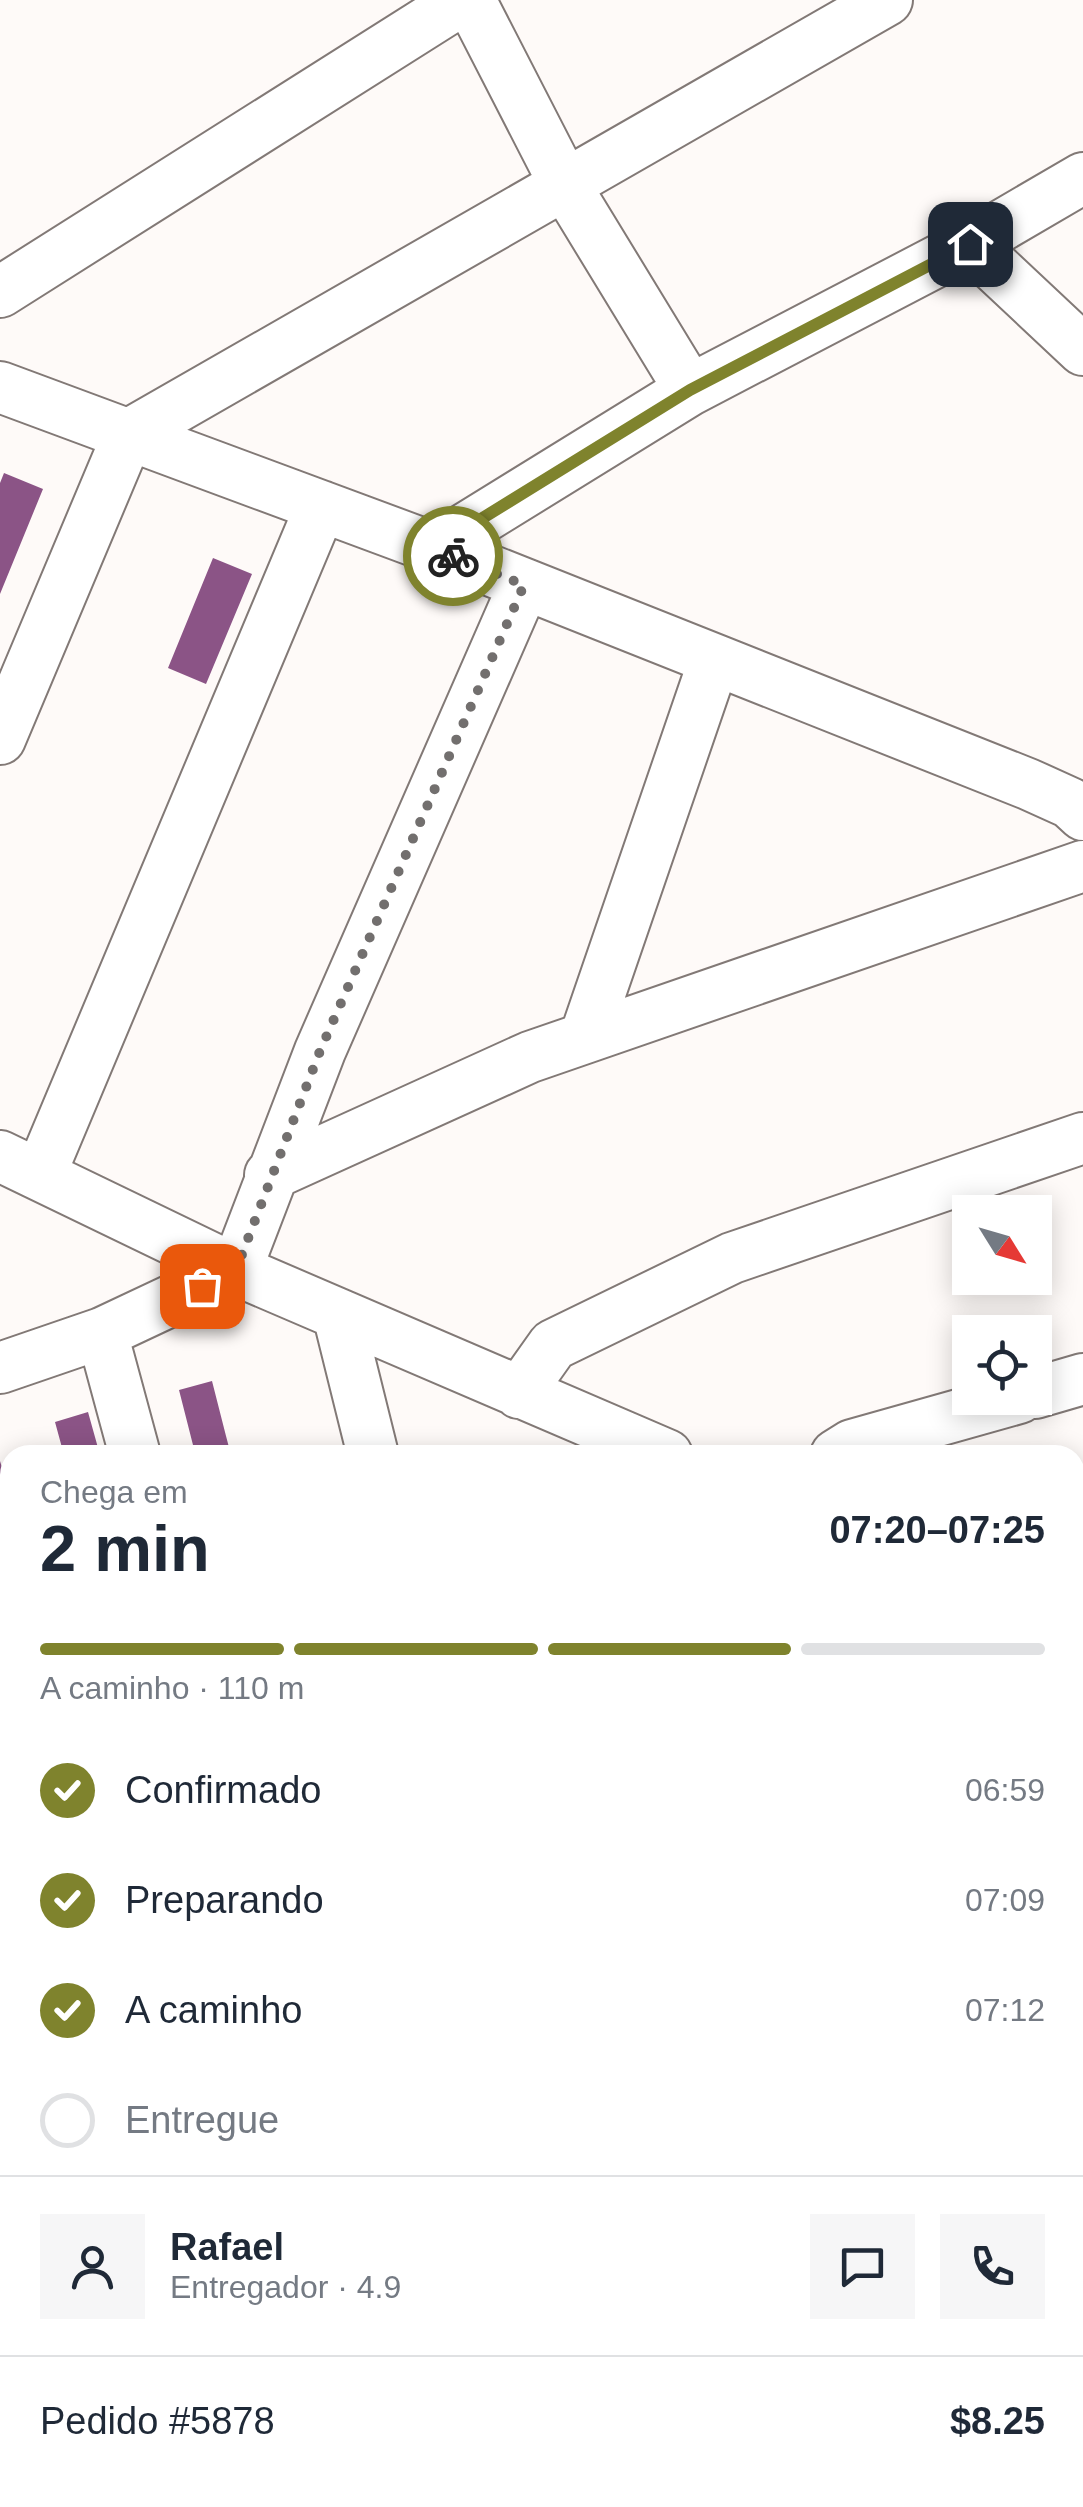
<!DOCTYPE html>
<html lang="pt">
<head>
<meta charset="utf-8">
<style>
  :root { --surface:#fff; --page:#f6f6f7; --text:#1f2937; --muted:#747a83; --line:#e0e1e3; --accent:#7f832d }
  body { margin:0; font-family:Arial,sans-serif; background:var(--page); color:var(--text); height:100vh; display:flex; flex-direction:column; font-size:38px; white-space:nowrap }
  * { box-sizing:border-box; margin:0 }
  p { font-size:32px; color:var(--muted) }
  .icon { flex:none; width:55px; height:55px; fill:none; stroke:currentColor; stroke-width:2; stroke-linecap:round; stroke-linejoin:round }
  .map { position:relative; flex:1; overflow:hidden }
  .side { position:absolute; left:0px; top:1445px; width:1085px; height:1062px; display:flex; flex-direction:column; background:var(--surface); border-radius:30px 30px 0 0; box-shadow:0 5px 25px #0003 }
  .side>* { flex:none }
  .needle { width:65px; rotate:127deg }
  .tools { position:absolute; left:952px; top:1195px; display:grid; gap:20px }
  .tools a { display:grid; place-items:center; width:100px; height:100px; border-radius:0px; background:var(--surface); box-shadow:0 5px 25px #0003; font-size:50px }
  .pin { position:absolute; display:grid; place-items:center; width:85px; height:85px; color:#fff; margin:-42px; border-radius:20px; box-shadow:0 5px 15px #0006 }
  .courier { position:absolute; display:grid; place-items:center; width:100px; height:100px; margin:-50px; border:8px solid #7f832d; border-radius:50%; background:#fff; color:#222; box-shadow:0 2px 12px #0007 }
  .summary em { font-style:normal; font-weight:600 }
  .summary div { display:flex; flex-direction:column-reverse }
  .summary { display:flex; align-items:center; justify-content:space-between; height:170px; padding:0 40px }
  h1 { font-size:65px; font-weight:600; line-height:75px }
  .bar { display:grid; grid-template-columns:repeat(4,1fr); gap:15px 10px; align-content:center; height:120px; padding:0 40px }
  .bar i { height:12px; border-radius:8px; background:var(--line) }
  .bar .on { background:var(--accent) }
  .bar p { grid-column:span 4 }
  .line { display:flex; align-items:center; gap:25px; padding:0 40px; border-top:2px solid var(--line) }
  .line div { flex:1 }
  .round { display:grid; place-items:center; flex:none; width:105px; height:105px; border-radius:0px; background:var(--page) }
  ol { padding:0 40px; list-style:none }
  li { display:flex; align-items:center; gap:30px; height:110px }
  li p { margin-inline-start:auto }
  li .icon { padding:10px; border-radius:50%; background:var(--accent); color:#fff; stroke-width:4 }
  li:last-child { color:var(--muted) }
  li i { width:55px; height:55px; border:5px solid var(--line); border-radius:50% }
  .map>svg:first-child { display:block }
  .building { fill:#8b5486 }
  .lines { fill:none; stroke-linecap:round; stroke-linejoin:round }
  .minor-casing { stroke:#827976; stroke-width:54 }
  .minor { stroke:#fff; stroke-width:50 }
  .done { stroke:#726f6e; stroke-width:10; stroke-dasharray:0 18 }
  .route { stroke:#7f832d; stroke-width:12 }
</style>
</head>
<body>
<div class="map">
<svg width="1083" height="2507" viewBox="0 0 1083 2507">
  <rect width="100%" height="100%" fill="#fefaf8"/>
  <path class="building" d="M4 473 43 489 0 594V483Z
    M213 558 252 574 206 684 168 668Z
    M212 1381 226 1436 231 1455H196L193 1445 179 1390Z
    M88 1412 100 1455H64L55 1422Z
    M0 1461 10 1494V1550L0 1553Z
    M10 1604V1635H9L1 1606Z
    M1083 1729V1821H1082L1075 1795V1731Z
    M10 2007V2114H9L0 2081V2010Z
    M1080 2073 1083 2190 1076 2193 1075 2074Z
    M0 2347 10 2380V2469L0 2472Z
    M568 2498H604L606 2507H570Z
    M703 2498H738L741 2507H705Z
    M802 2498H838L841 2507H805Z
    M930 2498H966L967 2503 933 2507Z"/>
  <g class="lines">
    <defs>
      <path id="minor" d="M470 0 565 185 690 390
        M970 244 1083 350
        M0 292 462 0
        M0 387 434 548 1028 784 1070 803 1083 815
        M434 548 690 390 970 244 1083 178
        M0 739 128 435 887 0
        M585 1037 714 661
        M0 1156 236 1270 667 1455
        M40 1175 321 506
        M270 1175 530 1057 1083 866
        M338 1314 373 1455
        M102 1333 135 1455
        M0 1368 102 1333 236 1270 320 1051 524 585
        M519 1393 553 1345 732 1258 1083 1138
        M1035 1393 1083 1379
        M836 1455 852 1445 1019 1398
        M1075 1626 1083 1629
        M1075 1671 1083 1669
        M0 1780 10 1817
        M0 1938 10 1936
        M1075 2251 1083 2250
        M1075 2350 1083 2373
        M410 2498 413 2507
        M656 2498 659 2507
        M888 2498 890 2507
        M200 2507 238 2498"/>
    </defs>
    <use href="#minor" class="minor-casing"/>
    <use href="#minor" class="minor"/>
  </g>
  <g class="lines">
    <path class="done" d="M202 1286 236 1270 320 1051 524 585 453 556"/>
    <path class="route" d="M453 556 434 548 690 390 970 244"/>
  </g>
</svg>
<div class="tools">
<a><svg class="needle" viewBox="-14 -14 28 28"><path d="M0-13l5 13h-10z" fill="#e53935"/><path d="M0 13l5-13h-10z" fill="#747a83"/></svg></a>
<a><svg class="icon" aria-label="locate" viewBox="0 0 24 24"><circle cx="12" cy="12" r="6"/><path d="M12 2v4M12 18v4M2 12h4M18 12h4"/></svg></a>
</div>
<div class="pin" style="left:202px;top:1286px;background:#ea580c"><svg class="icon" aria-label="bag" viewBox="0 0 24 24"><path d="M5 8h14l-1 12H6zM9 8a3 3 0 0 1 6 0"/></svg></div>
<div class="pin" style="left:970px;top:244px;background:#1f2937"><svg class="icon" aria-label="home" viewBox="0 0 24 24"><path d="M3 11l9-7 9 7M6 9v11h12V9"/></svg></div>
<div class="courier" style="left:453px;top:556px"><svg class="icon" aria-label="bike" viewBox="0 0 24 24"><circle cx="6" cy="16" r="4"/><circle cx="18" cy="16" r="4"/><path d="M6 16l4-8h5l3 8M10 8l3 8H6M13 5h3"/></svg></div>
<section class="side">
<div class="summary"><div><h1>2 min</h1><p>Chega em</p></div><em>07:20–07:25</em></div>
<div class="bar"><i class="on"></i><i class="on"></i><i class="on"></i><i></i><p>A caminho · 110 m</p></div>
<ol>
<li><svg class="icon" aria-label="check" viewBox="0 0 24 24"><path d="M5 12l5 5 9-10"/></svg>Confirmado<p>06:59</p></li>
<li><svg class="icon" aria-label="check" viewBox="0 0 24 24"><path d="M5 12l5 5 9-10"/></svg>Preparando<p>07:09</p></li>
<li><svg class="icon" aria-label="check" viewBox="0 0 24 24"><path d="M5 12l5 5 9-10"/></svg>A caminho<p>07:12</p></li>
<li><i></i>Entregue</li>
</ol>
<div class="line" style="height:180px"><a class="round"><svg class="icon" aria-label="person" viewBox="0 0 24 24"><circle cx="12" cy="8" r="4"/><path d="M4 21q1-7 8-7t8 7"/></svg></a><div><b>Rafael</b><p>Entregador · 4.9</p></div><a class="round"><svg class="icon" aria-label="chat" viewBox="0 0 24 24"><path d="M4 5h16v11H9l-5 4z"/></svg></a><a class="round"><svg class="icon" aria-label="phone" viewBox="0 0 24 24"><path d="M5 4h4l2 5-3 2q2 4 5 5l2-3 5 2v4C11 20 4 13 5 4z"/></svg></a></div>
<div class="line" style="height:130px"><div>Pedido #5878</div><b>$8.25</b></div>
</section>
</div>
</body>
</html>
